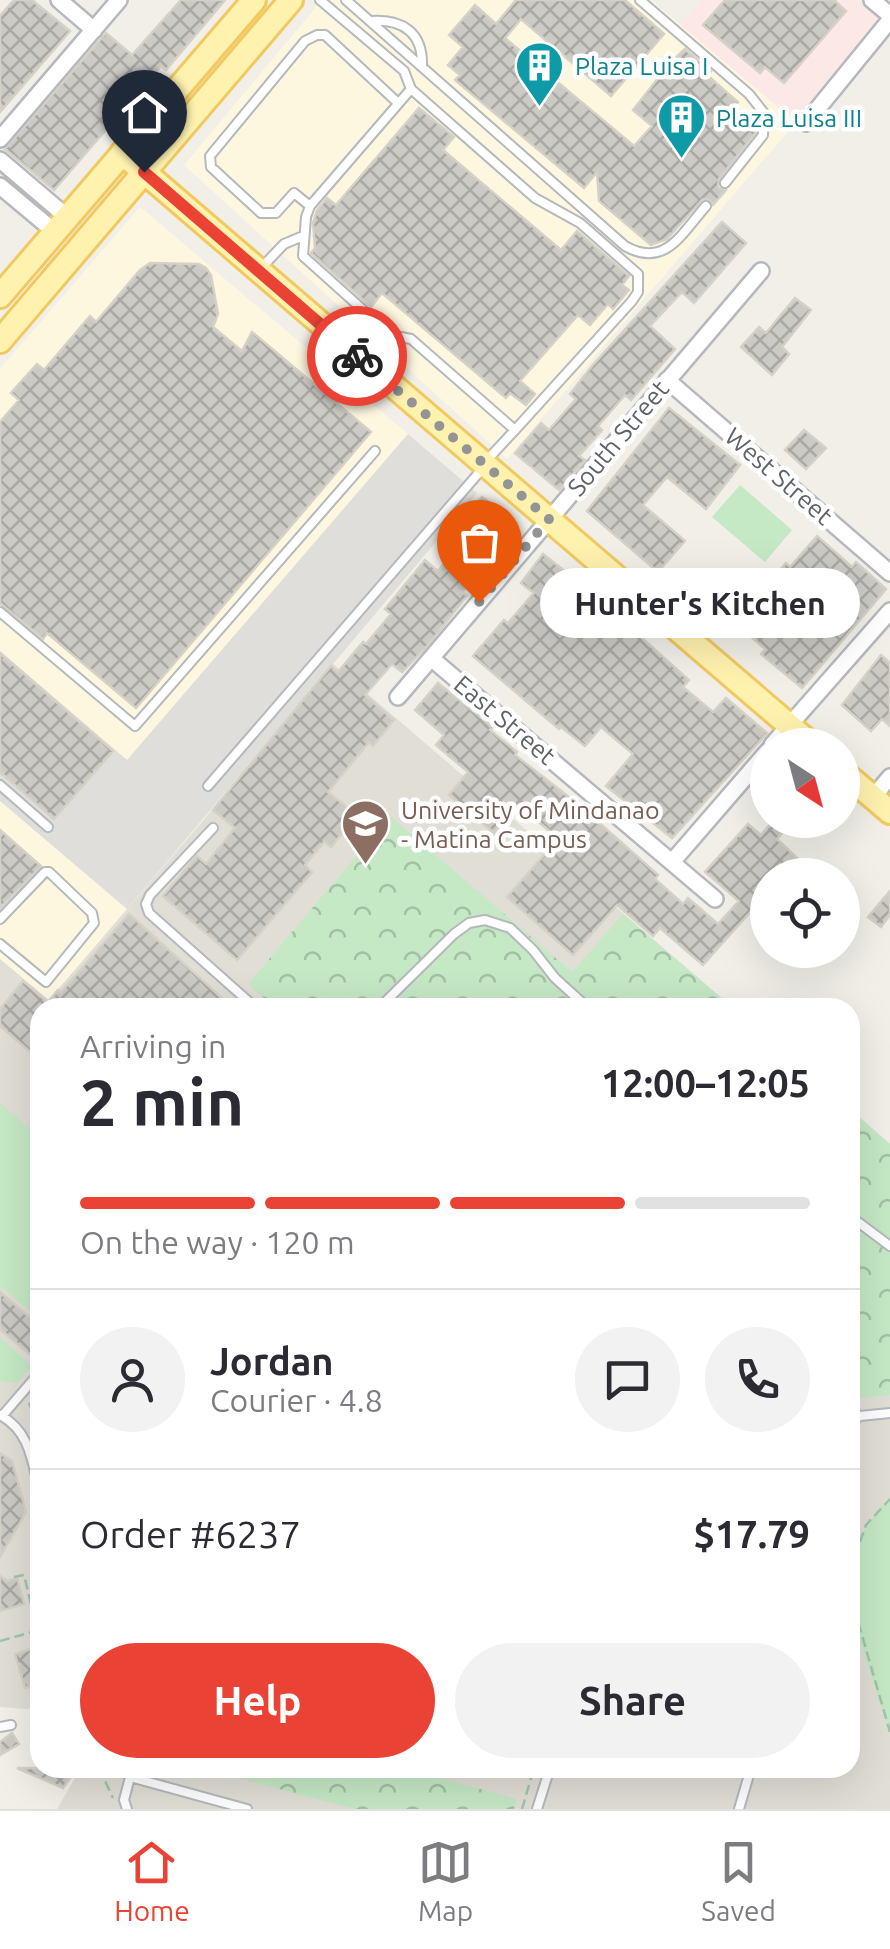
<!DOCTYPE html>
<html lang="en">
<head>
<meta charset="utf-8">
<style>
  :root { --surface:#fff; --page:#f2f2f3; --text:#2b2b33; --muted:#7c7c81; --line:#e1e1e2; --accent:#ea4335 }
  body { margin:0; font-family:Ubuntu,sans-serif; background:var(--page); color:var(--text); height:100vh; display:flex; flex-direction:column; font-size:38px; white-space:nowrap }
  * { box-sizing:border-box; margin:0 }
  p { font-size:32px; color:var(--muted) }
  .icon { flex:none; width:55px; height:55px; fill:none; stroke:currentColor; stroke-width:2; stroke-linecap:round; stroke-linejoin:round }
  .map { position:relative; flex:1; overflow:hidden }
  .details { position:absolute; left:30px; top:998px; width:830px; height:780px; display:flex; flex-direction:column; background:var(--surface); border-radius:30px; box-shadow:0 10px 40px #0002 }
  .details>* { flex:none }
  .needle { width:65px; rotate:144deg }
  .controls { position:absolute; left:750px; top:728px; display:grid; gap:20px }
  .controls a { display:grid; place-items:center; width:110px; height:110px; border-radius:50%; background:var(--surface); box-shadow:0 10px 40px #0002; font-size:50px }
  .pin { position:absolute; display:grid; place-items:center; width:85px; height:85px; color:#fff; margin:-102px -42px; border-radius:50% 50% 50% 0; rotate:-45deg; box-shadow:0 0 10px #0007 }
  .pin .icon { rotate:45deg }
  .courier { position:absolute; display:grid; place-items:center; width:100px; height:100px; margin:-50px; border:8px solid #ea4335; border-radius:50%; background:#fff; color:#222; box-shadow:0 2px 12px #0007 }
  .bubble { position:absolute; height:70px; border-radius:35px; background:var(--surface); box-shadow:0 10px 40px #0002; font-size:32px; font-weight:600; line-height:70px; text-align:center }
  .overview em { font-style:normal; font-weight:600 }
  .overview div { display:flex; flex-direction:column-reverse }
  .overview { display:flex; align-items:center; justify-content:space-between; height:170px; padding:0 50px }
  h1 { font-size:65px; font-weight:600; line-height:75px }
  .bar { display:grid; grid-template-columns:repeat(4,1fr); gap:15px 10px; align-content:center; height:120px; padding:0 50px }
  .bar i { height:12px; border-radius:8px; background:var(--line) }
  .bar .active { background:var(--accent) }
  .bar p { grid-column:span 4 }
  .line { display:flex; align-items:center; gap:25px; padding:0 50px; border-top:2px solid var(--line) }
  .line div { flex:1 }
  .round { display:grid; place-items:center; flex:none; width:105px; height:105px; border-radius:52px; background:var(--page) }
  .button { display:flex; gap:20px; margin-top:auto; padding:20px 50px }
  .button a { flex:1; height:115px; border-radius:60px; background:var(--accent); color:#fff; font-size:40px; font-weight:600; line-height:115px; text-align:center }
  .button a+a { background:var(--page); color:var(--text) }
  .tabs { display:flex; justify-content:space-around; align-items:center; height:140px; border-top:2px solid var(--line); background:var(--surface); font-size:28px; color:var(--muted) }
  .tabs a { display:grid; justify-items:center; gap:5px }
  .tabs .active { color:var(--accent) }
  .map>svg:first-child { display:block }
  .commercial { fill:#fef7e0 }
  .industrial { fill:#e0deda }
  .education { fill:#e1ded6 }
  .medical { fill:#fce8e6 }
  .grass { fill:#c5e8c5 }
  .forest { fill:url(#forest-crowns) }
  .building { fill:url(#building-cross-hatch); stroke:#d6d1c6; stroke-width:2.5 }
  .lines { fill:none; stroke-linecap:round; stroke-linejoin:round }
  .service-casing { stroke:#b5b8bc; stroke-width:12 }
  .minor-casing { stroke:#b5b8bc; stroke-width:20 }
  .primary-casing { stroke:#f2c960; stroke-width:28 }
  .path { stroke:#9cc7a9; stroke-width:2.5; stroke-dasharray:10 5; stroke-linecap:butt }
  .service { stroke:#fff; stroke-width:8 }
  .minor { stroke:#fff; stroke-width:15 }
  .primary { stroke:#fff2af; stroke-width:22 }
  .done { stroke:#929495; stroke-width:10; stroke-dasharray:0 18 }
  .route { stroke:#ea4335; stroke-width:12 }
  .labels { text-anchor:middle; stroke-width:9; stroke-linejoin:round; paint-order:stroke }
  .culture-label { font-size:25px; fill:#0d838f; stroke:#fff; text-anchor:start }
  .street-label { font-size:25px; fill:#5f6368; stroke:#fff }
  .education-label { font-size:25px; fill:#785e54; stroke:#fff; text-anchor:start }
</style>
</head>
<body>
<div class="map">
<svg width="890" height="1809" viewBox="0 0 890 1809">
  <defs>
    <pattern id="forest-crowns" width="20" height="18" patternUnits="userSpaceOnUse" patternTransform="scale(2.5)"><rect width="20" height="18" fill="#c5e8c5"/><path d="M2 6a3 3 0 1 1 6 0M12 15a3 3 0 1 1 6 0" fill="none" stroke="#a3c0a4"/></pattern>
    <pattern id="building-cross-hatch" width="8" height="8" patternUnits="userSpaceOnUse" patternTransform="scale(2.5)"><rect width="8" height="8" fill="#cccac5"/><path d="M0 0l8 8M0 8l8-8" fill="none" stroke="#a9a8a4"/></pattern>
  </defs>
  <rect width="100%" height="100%" fill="#f1efe8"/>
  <path class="commercial" d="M322 0H651L796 122 507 459 184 165Z
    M140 207 408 434 127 760 0 651V369Z
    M0 801 127 909 49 1000 0 959Z"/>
  <path class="industrial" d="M408 434 477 493 127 909 0 801V651L127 760Z"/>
  <path class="education" d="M332 663 732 1007 40 1008V1701L28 1709 0 1707V959L49 1000 201 823Z
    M850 1109 890 1144V1809H57L81 1768H850Z"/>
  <path class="medical" d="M703 0H857L882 20 796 122 681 25Z"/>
  <path class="grass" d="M740 485 792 530 765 562 712 517Z
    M0 1103 40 1137V1320L0 1286Z
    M0 1338 32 1366 17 1383 0 1381Z
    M890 1499V1732C867 1656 817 1562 890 1499Z"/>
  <path class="forest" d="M390 816 572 972 623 914 732 1007 275 1008 248 984Z
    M850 1109 890 1144V1395L850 1399Z
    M201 1768H404L517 1799 514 1809H354Z"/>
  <path class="building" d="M14 0H32L70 31 0 112V16Z
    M181 0H225L166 70 161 66 54 190 5 149 106 33 132 55Z
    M516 0H625L664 34 611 96 521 19 505 38 634 146 652 126 633 110 670 63 685 49 711 71 707 75 738 102 734 106 756 125V132L719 179 718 187 726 190 713 205 710 200 703 199 667 239 651 245 599 201 597 172 584 188 455 80 460 75 448 65 463 47 449 35 475 5 496 24Z
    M725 0H834L846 11 784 83 765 67 760 73 703 25Z
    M419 108 454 137 443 150 561 250 577 231 629 276 622 285 629 290 613 309 608 304 590 325 578 315 520 381 535 394 526 405 510 393 506 398 382 293 371 307 311 253 315 248 313 223 317 210 327 198 336 205Z
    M722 222 746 243 694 303 682 292 650 326 675 349 631 400 625 395 598 426 602 430 579 456 585 460 559 490 515 453 541 423 549 430 576 399 570 394 592 366Z
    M150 263 199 264 206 268 211 275 218 314 213 327 242 351 252 332 371 432 136 708 47 633 43 639 0 603V422L19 400 11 393 37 364 44 370 90 316 96 322 140 270Z
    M795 298 811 310 782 347 789 354 772 375 741 347 759 327 766 333Z
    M669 408 740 465 706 509 667 477 643 505 685 541 658 572 587 511Z
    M804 430 826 448 806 469 785 450Z
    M482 497 516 523 462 592 467 596 428 645 402 672 392 664 365 695 394 720 373 746 369 742 328 792 357 815 331 847 324 842 305 865 312 872 237 960 163 896 197 856 206 864 235 828 213 810 331 666 338 672 363 642 366 644 391 614 385 609 425 560 438 571 470 530 462 523Z
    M817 536 852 567 856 562 886 589 802 688 761 654 765 649 734 622 786 563 790 567Z
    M543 554 581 584 578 588 611 616 614 613 689 680 683 687 713 712 726 698 767 733 672 838 606 786 633 754 601 727 585 746 561 727 559 729 473 656 504 620 508 623 534 593 521 583Z
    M0 653 113 751 54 819 0 772Z
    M881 655 890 663V726L882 719 871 731 842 705Z
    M438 683 493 727 490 730 517 752 515 755 578 804 658 875 655 879 683 904 688 898 718 924 739 901 705 872 748 824 761 835 774 820H794L777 839 815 875H768V892L703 965 660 928 653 936 617 905 573 955 507 897 552 846 545 841 552 833 518 805 494 833 449 795 468 772 436 745 444 735 415 710Z
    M0 830 41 866 0 908Z
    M890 891V915L881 927 868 917Z
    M129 914 233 1008H40V1060L0 1026V1009L23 981 48 1002 58 990 61 992Z
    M0 1292 40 1326V1363L0 1329Z
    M0 1453 12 1461 26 1512 0 1557Z
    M0 1576 8 1581 17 1578 24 1604 0 1611Z
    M35 1648 40 1684 25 1688 15 1654Z
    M12 1733 19 1744 0 1755V1742Z
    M17 1768H66L73 1774 63 1788Z"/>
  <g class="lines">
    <defs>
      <path id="service" d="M320 0 404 71 411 89 310 206 306 217 303 256 391 335 411 339 515 430 487 460
        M346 0 625 246C665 269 682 233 706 206
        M640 0 749 94 764 113 763 135 725 183
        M372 21C403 19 423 33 422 66
        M411 89 535 198 580 223 638 274V292L632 301 515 430
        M310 206 294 193 276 213H261L211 167 210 156 305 41 317 35H325L398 103
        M261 268 284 244 303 236
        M0 612 135 726 375 451
        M0 785 48 827
        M208 786 483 468
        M213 828 150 895 146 904 149 913 256 1008
        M0 919 45 872H49L92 913 94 923 46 982 0 944
        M379 1008 454 934 469 923 485 920 510 928 533 950 555 978 588 1008
        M850 1216 890 1246
        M0 1415C30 1431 32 1461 40 1493
        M3 1415 40 1372
        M850 1423 860 1416 890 1413
        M0 1727 11 1725
        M120 1768 130 1777 247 1809
        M127 1809 124 1800 130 1777
        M537 1809 550 1768
        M739 1809 751 1768"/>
      <path id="minor" d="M59 0 94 30
        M872 0 890 15
        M806 123 890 20
        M0 139 119 0
        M0 160 67 217
        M0 186 55 232
        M667 380 890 573
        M431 658 715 899
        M398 697 761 271
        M772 745 890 611
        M873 797 890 777
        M672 862 768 751"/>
      <path id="primary" d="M122 153 812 745
        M0 296 254 0
        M0 341 291 0
        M842 771 890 812"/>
    </defs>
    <use href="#service" class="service-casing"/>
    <use href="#minor" class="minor-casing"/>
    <use href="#primary" class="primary-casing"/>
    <path class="path" d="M29 1403 40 1430
      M850 1570 866 1525 890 1499
      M14 1577 24 1575 40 1641
      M850 1594 890 1732
      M0 1641 36 1631
      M99 1768 113 1798
      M522 1809 534 1768"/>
    <use href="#service" class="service"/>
    <use href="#minor" class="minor"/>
    <use href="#primary" class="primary"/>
  </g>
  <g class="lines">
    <path class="done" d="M357 356 549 519 479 602"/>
    <path class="route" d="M144 172 357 356"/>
  </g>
  <defs>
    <symbol id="building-pin" viewBox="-11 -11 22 30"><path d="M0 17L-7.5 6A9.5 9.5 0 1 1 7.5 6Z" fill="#0f9aa8" stroke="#fff"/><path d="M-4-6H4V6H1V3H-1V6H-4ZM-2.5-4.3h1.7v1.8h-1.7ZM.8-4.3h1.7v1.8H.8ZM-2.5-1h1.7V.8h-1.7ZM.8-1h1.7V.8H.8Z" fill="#fff"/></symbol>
    <symbol id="university-pin" viewBox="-11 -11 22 30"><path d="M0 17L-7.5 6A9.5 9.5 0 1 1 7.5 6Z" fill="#8d6e63" stroke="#fff"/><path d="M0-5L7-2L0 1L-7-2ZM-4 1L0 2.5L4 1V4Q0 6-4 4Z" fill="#fff"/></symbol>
  </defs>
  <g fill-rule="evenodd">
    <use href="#building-pin" x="512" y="38" width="55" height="75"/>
    <use href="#building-pin" x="654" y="90" width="55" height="75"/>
    <use href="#university-pin" x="338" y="796" width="55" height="75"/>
  </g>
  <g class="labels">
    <g class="culture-label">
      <text x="575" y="75">Plaza Luisa I</text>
      <text x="716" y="127">Plaza Luisa III</text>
    </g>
    <g class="street-label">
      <text transform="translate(618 438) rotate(-50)" y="9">South Street</text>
      <text transform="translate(779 476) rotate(41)" y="9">West Street</text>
      <text transform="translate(505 720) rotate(40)" y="9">East Street</text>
    </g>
    <g class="education-label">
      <text x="401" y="819">University of Mindanao<tspan x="401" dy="29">- Matina Campus</tspan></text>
    </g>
  </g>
</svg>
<div class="controls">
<a><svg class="needle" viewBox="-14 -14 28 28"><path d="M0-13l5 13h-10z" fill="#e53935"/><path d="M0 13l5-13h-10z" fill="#7c7c81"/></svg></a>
<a><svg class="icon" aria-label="locate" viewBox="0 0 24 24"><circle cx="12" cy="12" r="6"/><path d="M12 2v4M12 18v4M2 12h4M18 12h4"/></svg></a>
</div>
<div class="pin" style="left:479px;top:602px;background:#ea580c"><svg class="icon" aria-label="bag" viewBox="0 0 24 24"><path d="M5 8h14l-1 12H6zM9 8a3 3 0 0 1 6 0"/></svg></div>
<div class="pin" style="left:144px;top:172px;background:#1f2937"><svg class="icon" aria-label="home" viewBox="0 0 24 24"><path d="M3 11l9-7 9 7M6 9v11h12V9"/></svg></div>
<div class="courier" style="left:357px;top:356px"><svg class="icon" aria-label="bike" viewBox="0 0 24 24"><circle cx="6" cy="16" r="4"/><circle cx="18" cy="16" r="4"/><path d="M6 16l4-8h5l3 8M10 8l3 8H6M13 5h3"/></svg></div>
<div class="bubble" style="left:540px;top:568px;width:320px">Hunter's Kitchen</div>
<section class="details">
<div class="overview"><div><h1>2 min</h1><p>Arriving in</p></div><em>12:00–12:05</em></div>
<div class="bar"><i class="active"></i><i class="active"></i><i class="active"></i><i></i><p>On the way · 120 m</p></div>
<div class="line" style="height:180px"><a class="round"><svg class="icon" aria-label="person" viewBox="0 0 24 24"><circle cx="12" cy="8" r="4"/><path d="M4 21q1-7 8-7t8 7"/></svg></a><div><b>Jordan</b><p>Courier · 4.8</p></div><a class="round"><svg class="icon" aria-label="chat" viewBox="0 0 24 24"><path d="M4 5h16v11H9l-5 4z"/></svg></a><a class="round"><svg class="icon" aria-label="phone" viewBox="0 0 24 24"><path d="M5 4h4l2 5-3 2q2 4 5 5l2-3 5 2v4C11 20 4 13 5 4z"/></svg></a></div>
<div class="line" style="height:130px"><div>Order #6237</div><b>$17.79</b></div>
<div class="button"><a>Help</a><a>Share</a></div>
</section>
</div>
<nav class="tabs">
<a class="active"><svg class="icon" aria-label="home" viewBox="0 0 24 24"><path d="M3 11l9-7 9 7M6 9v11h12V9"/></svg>Home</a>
<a><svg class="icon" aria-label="map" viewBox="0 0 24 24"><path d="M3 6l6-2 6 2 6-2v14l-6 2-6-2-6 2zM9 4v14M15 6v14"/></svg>Map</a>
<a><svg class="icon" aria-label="saved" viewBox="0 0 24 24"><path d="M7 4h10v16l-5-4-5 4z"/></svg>Saved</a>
</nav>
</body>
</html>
